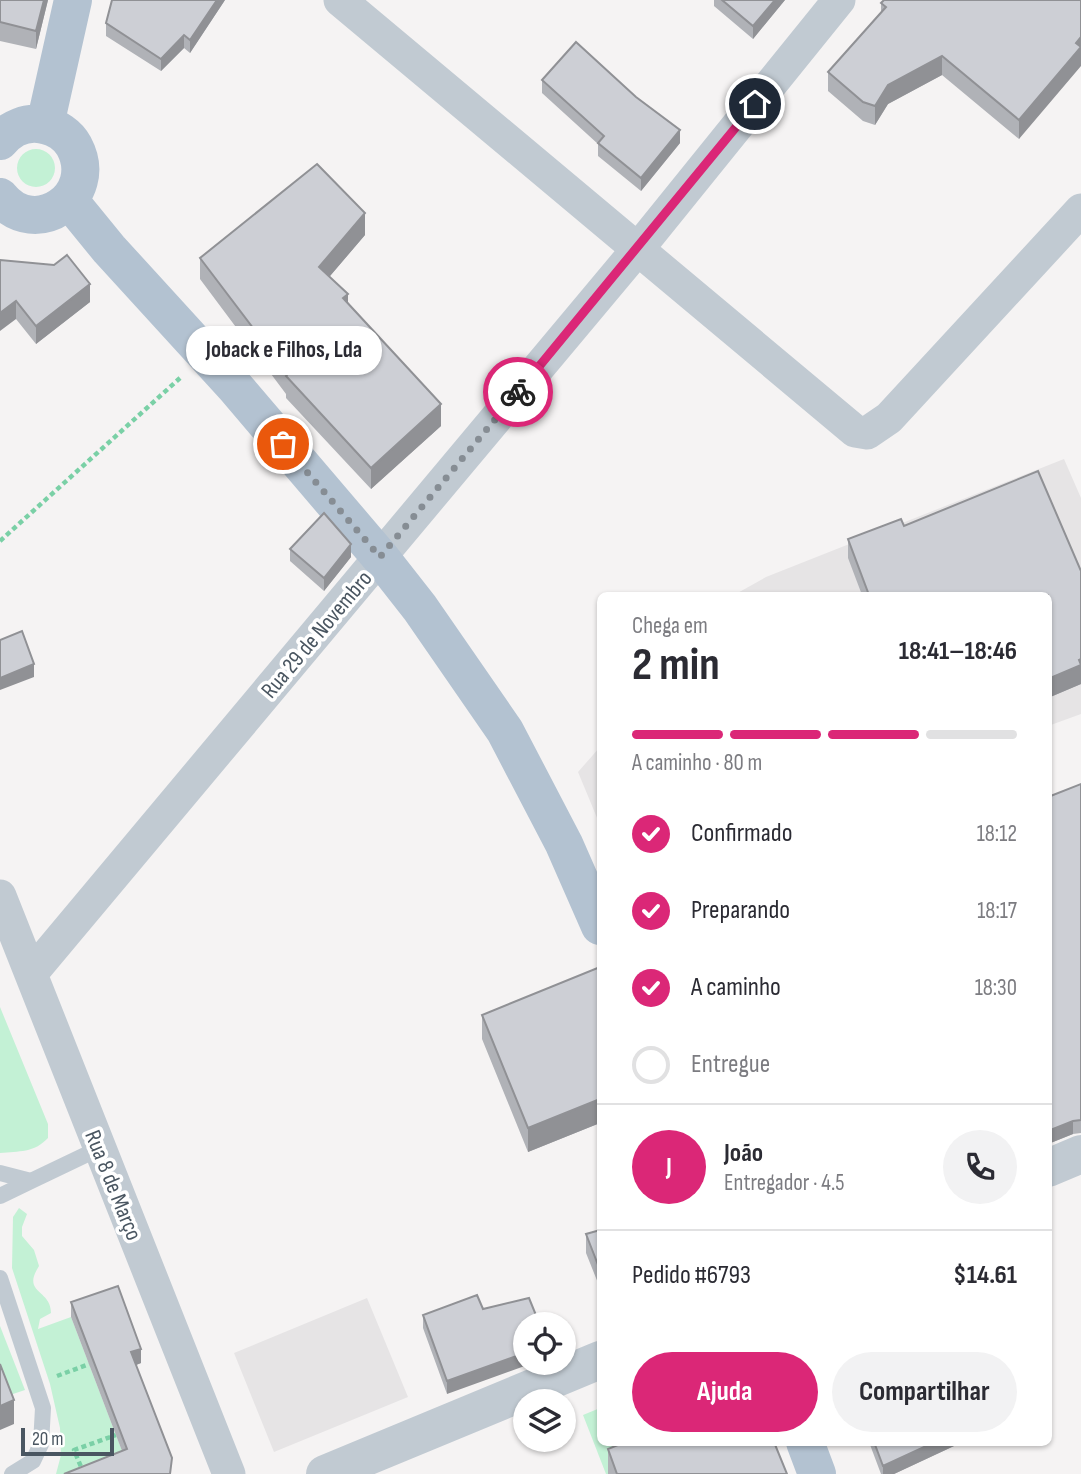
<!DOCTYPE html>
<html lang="pt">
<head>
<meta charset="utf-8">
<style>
  :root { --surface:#fff; --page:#f2f2f3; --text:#2b2b33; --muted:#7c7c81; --line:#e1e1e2; --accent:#db2777 }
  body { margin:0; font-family:"Sofia Sans Condensed",sans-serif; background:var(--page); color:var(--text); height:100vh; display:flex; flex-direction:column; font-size:26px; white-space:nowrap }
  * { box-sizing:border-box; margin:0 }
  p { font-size:23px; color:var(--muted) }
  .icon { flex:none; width:38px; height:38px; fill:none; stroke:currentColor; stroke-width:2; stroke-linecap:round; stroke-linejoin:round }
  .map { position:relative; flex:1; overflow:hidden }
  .panel { position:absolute; left:597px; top:592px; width:455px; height:854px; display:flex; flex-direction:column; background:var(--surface); border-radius:10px; box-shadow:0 2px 5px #0004 }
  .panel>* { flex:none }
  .controls { position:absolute; left:513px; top:1312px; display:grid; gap:14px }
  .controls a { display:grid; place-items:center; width:63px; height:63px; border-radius:50%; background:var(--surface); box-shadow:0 2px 5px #0004; font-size:35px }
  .scale { position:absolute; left:21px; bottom:18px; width:93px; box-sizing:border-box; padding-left:7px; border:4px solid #4a5661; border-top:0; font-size:19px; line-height:24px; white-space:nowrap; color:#4a5661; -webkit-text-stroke:5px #fff; paint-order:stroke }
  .pin { position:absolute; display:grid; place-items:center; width:60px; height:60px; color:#fff; margin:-30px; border:4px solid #fff; border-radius:50%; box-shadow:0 2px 7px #0007 }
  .courier { position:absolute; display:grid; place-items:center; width:70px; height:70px; margin:-35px; border:5px solid #db2777; border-radius:50%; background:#fff; color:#222; box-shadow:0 2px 9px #0007 }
  .bubble { position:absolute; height:49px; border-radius:24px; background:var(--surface); box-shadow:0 2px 5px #0004; font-size:23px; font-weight:700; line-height:49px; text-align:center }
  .headline em { font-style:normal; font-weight:700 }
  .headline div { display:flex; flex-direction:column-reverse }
  .headline { display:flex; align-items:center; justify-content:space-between; height:119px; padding:0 35px }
  h1 { font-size:46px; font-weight:700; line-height:52px }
  .bar { display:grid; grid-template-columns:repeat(4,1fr); gap:10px 7px; align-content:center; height:84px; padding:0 35px }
  .bar i { height:9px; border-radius:5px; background:var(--line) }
  .bar .selected { background:var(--accent) }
  .bar p { grid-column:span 4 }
  .line { display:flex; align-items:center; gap:18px; padding:0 35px; border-top:2px solid var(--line) }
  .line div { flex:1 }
  .round { display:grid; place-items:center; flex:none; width:74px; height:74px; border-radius:37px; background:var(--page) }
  ol { padding:0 35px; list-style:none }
  li { display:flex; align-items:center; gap:21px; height:77px }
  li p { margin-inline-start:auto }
  li .icon { padding:7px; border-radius:50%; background:var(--accent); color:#fff; stroke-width:4 }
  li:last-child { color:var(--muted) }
  li i { width:38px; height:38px; border:4px solid var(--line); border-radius:50% }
  .primary-button { display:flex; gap:14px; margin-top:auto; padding:14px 35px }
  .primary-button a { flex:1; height:80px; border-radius:42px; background:var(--accent); color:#fff; font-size:28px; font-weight:700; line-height:80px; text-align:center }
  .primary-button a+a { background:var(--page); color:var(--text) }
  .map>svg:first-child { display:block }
  .education { fill:#e6e4e5 }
  .green { fill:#c3f1d5 }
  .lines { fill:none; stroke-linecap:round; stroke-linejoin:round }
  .path { stroke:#7ad0a6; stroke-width:4.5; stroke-dasharray:5 3.5; stroke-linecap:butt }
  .service { stroke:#c1cad2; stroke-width:16 }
  .minor { stroke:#c1cad2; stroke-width:33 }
  .tertiary { stroke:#c1cad2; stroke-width:38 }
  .primary { stroke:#b3c2d1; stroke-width:38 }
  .wall { fill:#b0b2b7 }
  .shaded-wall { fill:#909195 }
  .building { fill:#cdcfd5; stroke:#909195; stroke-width:2 }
  .done { stroke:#868d94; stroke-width:7; stroke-dasharray:0 12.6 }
  .route { stroke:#db2777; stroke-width:9 }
  .labels { text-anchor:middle; stroke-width:7; stroke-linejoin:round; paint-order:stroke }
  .street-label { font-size:23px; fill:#4a5661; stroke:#fff }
</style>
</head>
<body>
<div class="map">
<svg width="1081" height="1474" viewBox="0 0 1081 1474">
  <rect width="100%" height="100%" fill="#f5f3f3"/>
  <path class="education" d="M1064 459 1081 498V714L1048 726V595H734L766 577Z
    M600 747V825L578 772Z
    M367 1298 408 1397 274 1452 234 1353Z"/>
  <path class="green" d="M17 168a19 19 0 1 1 38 0a19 19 0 1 1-38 0Z
    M0 1007 48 1124V1138C34 1153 19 1151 0 1153Z
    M19 1208 27 1214 22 1227V1236L34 1250 39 1266C21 1294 51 1289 51 1313L40 1319 38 1329 71 1317 127 1464 103 1474H56L61 1455 60 1428 50 1384 12 1268 13 1217Z
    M0 1326 25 1390 4 1397 0 1388Z
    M600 1408V1442H707L623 1474H606L583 1415Z"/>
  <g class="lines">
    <path class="path" d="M0 541 180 378
      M57 1376 89 1364
      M84 1474 74 1450 116 1435"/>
    <path class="service" d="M0 1173 31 1181 100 1148
      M0 1196 31 1181
      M0 1278 43 1408 41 1444 33 1461 12 1474"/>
    <path class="minor" d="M340 0 855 431 867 433 889 418 1081 210
      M0 896 229 1474
      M31 974 637 250 839 0"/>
    <path class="tertiary" d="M1048 1168 1081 1154
      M325 1474 600 1360"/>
    <path class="primary" d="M45 125 73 0
      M0 141C11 128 27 121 44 125 56 127 68 135 74 146 101 196 35 241 0 197
      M69 200 109 249 235 387 380 557 420 608 505 731 564 844 600 926
      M805 1442 817 1474"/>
  </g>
  <path class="wall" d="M0 0H48L36 49 0 41Z
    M225 0 190 53 184 48 161 71 106 36V23Z
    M714 0H785L753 39 714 6Z
    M1081 0 1019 139 942 75 888 104 875 125 863 121 828 91V72L881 12V3Z
    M542 80 680 143 641 191 598 156V144L542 93Z
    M365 235 329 277 441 426 371 489 286 398V394L200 279V258Z
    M0 260 90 302 36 344 16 319Z
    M904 526 1081 571V684L1048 698V595H862L848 558V539Z
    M290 549 351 557 324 591 290 561Z
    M1081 784V1133L1073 1134 1048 1144V797Z
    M600 967V1123L528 1152 482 1039V1015Z
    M600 1230V1288L586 1253V1234Z
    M71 1302 141 1363 136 1365 172 1458 122 1451 71 1317Z
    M483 1309 447 1394 423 1328V1315Z
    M869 1442H954V1446L894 1474H881Z
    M608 1449 787 1474H608Z"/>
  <path class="shaded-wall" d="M44 0H48L36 49V31Z
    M217 0H225L190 53V40Z
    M775 0H785L753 39V26Z
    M184 35V48L161 71V59Z
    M1081 37V66L1019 139V120Z
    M942 56V75L888 104 875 125V106L888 85Z
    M680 130V143L641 191V178Z
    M365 213V235L319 289V267Z
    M90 284V302L36 344V326Z
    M348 294V316L343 298Z
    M16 301V319L0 331V313Z
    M441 404V426L371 489V468Z
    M351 544V557L324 591V578Z
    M1081 659V684L1048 698V679Z
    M34 664V677L0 690V678Z
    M600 1099V1123L528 1152V1128Z
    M1073 1121V1134L1048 1144V1131Z
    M141 1349V1363L131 1367V1352Z
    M525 1353V1363H533L447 1394V1381Z
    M14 1400V1424L0 1430V1406Z
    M935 1442H954V1446L894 1474H883V1466Z"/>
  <path class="building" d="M0 0H44L36 31 0 22Z
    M112 0H217L190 40 184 35 161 59 106 23Z
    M722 0H775L753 26Z
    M884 0H1081V37L1076 43 1081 47 1019 120 942 56 888 85 875 106 863 102 828 72 886 7 881 3Z
    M576 42 636 97 680 130 641 178 598 143 604 136 542 80Z
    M317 164 365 213 319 267 348 294 343 298 441 404 371 468 286 376 288 374 200 258Z
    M67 255 90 284 36 326 16 301 0 313V260L54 265Z
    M1038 471 1081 571V659L1079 660 1081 665 1048 679V595H869L848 539 901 519 904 526Z
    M324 513 351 544 324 578 290 549Z
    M22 631 34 664 0 678V640Z
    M1081 784V1120L1073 1121 1048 1131V797Z
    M600 967V1099L528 1128 482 1015Z
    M600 1230V1270L586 1234Z
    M118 1286 141 1349 131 1352 172 1458 170 1474H64L127 1449 71 1302Z
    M477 1295 483 1309 529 1298 540 1325H525V1353L447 1381 423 1315Z
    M0 1364 14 1400 0 1406Z
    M625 1442H774L787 1474H617L608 1449Z
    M874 1442H935L883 1466Z"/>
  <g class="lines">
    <path class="done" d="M283 444 380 557 518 392"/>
    <path class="route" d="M518 392 755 104"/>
  </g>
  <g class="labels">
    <g class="street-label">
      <text transform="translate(316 634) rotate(-50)" y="8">Rua 29 de Novembro</text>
      <text transform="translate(114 1185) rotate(68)" y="8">Rua 8 de Março</text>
    </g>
  </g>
</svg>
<div class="controls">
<a><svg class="icon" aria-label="locate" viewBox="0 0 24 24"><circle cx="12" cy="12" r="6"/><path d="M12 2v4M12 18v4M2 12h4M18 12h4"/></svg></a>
<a><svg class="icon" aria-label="layers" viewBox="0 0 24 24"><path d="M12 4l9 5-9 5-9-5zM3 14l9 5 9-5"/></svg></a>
</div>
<div class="scale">20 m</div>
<div class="pin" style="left:283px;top:444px;background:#ea580c"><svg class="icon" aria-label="bag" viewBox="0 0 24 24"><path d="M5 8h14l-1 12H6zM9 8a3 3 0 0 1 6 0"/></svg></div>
<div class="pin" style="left:755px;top:104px;background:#1f2937"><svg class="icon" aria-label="home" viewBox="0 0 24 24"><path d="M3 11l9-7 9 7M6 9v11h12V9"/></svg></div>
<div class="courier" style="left:518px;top:392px"><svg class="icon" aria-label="bike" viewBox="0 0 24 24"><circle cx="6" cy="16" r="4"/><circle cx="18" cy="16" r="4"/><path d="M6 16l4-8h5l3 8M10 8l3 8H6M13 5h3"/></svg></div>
<div class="bubble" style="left:186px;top:326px;width:196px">Joback e Filhos, Lda</div>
<section class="panel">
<div class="headline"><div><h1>2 min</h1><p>Chega em</p></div><em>18:41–18:46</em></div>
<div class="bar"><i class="selected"></i><i class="selected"></i><i class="selected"></i><i></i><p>A caminho · 80 m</p></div>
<ol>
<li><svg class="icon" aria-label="check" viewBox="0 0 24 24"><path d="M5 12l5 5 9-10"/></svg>Confirmado<p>18:12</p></li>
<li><svg class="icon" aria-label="check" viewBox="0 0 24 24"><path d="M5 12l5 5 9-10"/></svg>Preparando<p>18:17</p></li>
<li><svg class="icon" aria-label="check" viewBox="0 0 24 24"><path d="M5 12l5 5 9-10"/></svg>A caminho<p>18:30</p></li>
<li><i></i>Entregue</li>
</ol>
<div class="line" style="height:126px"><b class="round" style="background:var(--accent);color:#fff">J</b><div><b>João</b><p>Entregador · 4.5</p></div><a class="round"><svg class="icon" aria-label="phone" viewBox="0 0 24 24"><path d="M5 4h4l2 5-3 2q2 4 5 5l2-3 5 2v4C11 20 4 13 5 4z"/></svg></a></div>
<div class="line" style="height:91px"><div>Pedido #6793</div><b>$14.61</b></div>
<div class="primary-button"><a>Ajuda</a><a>Compartilhar</a></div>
</section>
</div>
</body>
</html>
